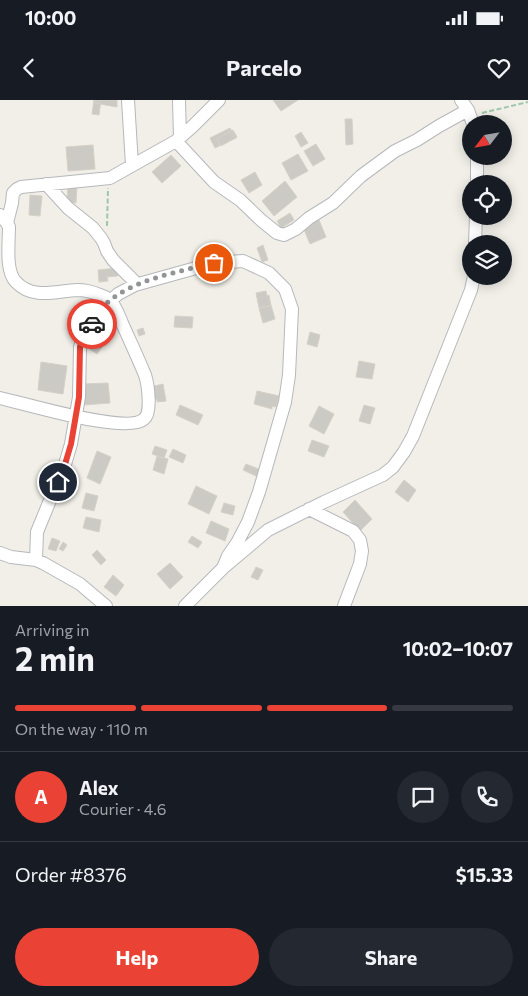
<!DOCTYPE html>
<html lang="en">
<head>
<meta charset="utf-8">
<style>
  :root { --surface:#171b24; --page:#242831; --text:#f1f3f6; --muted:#9ea1a6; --line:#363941; --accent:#ea4335 }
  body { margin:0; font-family:Commissioner,sans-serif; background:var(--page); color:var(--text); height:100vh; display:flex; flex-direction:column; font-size:19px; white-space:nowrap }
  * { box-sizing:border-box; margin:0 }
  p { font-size:16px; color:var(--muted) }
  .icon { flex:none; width:28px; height:28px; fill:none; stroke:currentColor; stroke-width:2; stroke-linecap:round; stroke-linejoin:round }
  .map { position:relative; height:506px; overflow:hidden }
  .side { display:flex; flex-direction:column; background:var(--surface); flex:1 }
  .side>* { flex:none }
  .needle { width:32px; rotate:239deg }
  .controls { position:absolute; left:462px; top:15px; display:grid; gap:10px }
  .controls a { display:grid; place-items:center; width:50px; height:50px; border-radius:50%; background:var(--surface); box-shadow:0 2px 12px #0003; font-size:25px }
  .pin { position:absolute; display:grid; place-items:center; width:42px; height:42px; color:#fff; margin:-21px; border:2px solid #fff; border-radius:50%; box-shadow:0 1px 5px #0007 }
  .courier { position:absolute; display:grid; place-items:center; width:50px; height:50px; margin:-25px; border:4px solid #ea4335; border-radius:50%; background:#fff; color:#222; box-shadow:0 1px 6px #0007 }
  .headline em { font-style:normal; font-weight:700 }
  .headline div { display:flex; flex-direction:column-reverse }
  .headline { display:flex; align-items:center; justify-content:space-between; height:85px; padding:0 15px }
  h1 { font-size:32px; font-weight:700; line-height:38px }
  .bar { display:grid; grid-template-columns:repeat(4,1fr); gap:8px 5px; align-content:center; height:60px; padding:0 15px }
  .bar i { height:6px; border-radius:4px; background:var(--line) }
  .bar .active { background:var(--accent) }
  .bar p { grid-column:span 4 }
  .line { display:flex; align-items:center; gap:12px; padding:0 15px; border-top:1px solid var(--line) }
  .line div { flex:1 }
  .round { display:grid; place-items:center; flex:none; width:52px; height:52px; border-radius:26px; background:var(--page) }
  .action { display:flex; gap:10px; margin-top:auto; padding:10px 15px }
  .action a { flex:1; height:58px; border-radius:30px; background:var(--accent); color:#fff; font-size:20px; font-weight:700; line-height:58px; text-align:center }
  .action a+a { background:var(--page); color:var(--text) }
  .status { display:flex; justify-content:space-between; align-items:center; height:35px; padding:0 25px; background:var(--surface); direction:ltr }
  .status svg { height:14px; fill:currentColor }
  header { display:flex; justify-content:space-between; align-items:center; height:65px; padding:0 15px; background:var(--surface); font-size:22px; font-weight:700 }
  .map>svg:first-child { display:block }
  .building { fill:#cccac5; stroke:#d6d1c6 }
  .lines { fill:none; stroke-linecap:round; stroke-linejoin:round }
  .minor-casing { stroke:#b5b8bc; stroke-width:14 }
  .path { stroke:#9cc7a9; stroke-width:2; stroke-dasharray:5 2.5; stroke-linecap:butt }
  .minor { stroke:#fff; stroke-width:12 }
  .done { stroke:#929495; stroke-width:5; stroke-dasharray:0 9 }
  .route { stroke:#ea4335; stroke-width:6 }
</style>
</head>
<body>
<div class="status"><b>10:00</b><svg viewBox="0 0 49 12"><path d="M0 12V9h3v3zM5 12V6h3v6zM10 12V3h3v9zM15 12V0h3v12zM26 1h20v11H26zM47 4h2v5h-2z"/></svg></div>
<header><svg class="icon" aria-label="back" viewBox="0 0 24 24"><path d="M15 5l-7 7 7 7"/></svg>Parcelo<svg class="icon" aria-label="heart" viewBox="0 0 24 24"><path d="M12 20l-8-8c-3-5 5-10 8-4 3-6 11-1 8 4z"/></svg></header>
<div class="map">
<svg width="528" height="506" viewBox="0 0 528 506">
  <rect width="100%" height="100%" fill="#f1efe8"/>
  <path class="building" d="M94 0H117V7L94 3Z
    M94 0H101L99 15 92 14Z
    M273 0H298L281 11Z
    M345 19H352L353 44 346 45Z
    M230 28 236 38 215 48 210 38Z
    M233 30 237 37 221 46 217 39Z
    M301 32 308 43 301 47 295 36Z
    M316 44 325 59 313 66 304 51Z
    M93 45 95 69 68 71 66 47Z
    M298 54 308 71 291 80 282 63Z
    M171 55 181 66 162 83 152 72Z
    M255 72 262 85 249 93 241 80Z
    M285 81 297 97 274 116 262 101Z
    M68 84 77 85 76 103 67 102Z
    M30 95 42 96 40 116 29 115Z
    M290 113 294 120 281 128 277 121Z
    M319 120 326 137 310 144 303 127Z
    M263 145 268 160 262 162 257 148Z
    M117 168 118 176 107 177 108 181 99 182 98 170Z
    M266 191 267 196 269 195 271 206 259 208 256 193Z
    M271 205 275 219 263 223 259 208Z
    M175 216 193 217 192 228 174 227Z
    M143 228 145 234 139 236 137 230Z
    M96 230 108 239 97 254 85 246Z
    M310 232 320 235 317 247 307 244Z
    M359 261 375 264 372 279 356 277Z
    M41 262 67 266 63 294 38 290Z
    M108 283 110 303 83 305 82 284Z
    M163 284 166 301 157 302V299L152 300 150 287Z
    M257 291 279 296 276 307 272 306V309L254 304Z
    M180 305 203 315 198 325 176 315Z
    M364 305 375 308 370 324 359 321Z
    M319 306 334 314 324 334 309 326Z
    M312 340 329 346 324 357 308 351Z
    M155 346 167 350 164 358 152 354Z
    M173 349 186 355 183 363 169 357Z
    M97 351 111 357 100 384 87 378Z
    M157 356 168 359 164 374 153 370Z
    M246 364 261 370 258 377 243 370Z
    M404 380 416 390 408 402 395 392Z
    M196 386 217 396 209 414 188 404Z
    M86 393 98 396 94 411 82 408Z
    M355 400 372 419 360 431 343 412Z
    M224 403 235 406 233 415 221 412Z
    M86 417 101 420 99 432 83 428Z
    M211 421 229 429 225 441 206 433Z
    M192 436 202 442 198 448 188 442Z
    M52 438 60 441 56 451 48 449Z
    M63 442 67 445 63 451 59 449Z
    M97 450 106 460 101 465 92 455Z
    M170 463 183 477 170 489 157 474Z
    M256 467 263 470 258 480 251 477Z
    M113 475 124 485 116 496 104 487Z"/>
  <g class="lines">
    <defs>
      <path id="minor" d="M128 0 132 65
        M179 0 180 38
        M461 0 468 10 473 24
        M176 41 214 82 240 100 262 121 277 133 284 135 296 129 309 118 333 103 361 76 395 51 417 40 439 26 468 10
        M477 56V84
        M46 84 68 108 93 128 101 138 104 143 107 151 113 160 137 184
        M0 115 7 123 9 127C9 143 5 171 16 182 33 200 56 191 77 190 85 190 93 192 100 195 103 196 107 198 110 200 115 205 119 216 122 223 130 241 138 258 145 275 148 284 152 313 144 319 127 335 24 303 0 298
        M7 123 12 103 13 93 17 89 21 87 110 78 176 41 193 26 219 0
        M475 144 476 116
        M309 409 353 431 360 440 362 451 360 464 344 506
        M0 453 11 457 36 460 43 463 80 484 106 506
        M36 460 37 432 53 393 63 371 71 344 79 297 80 247 83 238 102 208 118 194 135 185 214 163 243 161 269 173 285 189 292 209 289 275 285 302 259 392 248 422 237 443 228 456 223 468
        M185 506 223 468 268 430 324 402 383 375 393 367 404 352 413 336 471 190 474 176"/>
    </defs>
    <use href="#minor" class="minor-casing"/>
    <path class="path" d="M482 13 528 2
      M107 126 108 88"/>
    <use href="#minor" class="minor"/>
  </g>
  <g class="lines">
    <path class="done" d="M92 224C95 218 98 212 103 207 128 180 178 172 214 163"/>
    <path class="route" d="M58 382 63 371 71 344 79 297 80 247 83 238 92 224"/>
  </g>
</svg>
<div class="controls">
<a><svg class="needle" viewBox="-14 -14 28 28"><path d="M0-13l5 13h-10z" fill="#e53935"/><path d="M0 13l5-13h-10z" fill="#9ea1a6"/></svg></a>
<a><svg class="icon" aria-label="locate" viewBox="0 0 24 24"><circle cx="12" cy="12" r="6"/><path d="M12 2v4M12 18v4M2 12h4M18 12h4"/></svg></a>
<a><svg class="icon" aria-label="layers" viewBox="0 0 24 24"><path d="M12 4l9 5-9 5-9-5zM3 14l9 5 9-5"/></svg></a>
</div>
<div class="pin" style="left:214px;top:163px;background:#ea580c"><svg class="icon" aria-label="bag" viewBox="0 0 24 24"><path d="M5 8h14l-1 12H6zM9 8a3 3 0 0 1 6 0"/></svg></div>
<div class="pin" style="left:58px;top:382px;background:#1f2937"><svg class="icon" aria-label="home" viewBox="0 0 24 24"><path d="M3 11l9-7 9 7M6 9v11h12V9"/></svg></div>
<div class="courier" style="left:92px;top:224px"><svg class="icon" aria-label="car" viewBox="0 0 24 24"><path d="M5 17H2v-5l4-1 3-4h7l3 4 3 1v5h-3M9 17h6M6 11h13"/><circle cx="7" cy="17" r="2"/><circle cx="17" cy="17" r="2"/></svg></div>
</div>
<section class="side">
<div class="headline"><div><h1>2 min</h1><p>Arriving in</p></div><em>10:02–10:07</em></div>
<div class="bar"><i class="active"></i><i class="active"></i><i class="active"></i><i></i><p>On the way · 110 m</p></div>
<div class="line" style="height:90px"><b class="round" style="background:var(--accent);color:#fff">A</b><div><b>Alex</b><p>Courier · 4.6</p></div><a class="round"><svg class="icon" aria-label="chat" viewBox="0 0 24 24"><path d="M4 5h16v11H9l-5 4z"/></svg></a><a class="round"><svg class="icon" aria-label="phone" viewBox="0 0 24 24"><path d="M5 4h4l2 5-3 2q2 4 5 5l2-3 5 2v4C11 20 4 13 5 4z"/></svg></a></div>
<div class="line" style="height:65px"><div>Order #8376</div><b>$15.33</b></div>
<div class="action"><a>Help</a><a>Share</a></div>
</section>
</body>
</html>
